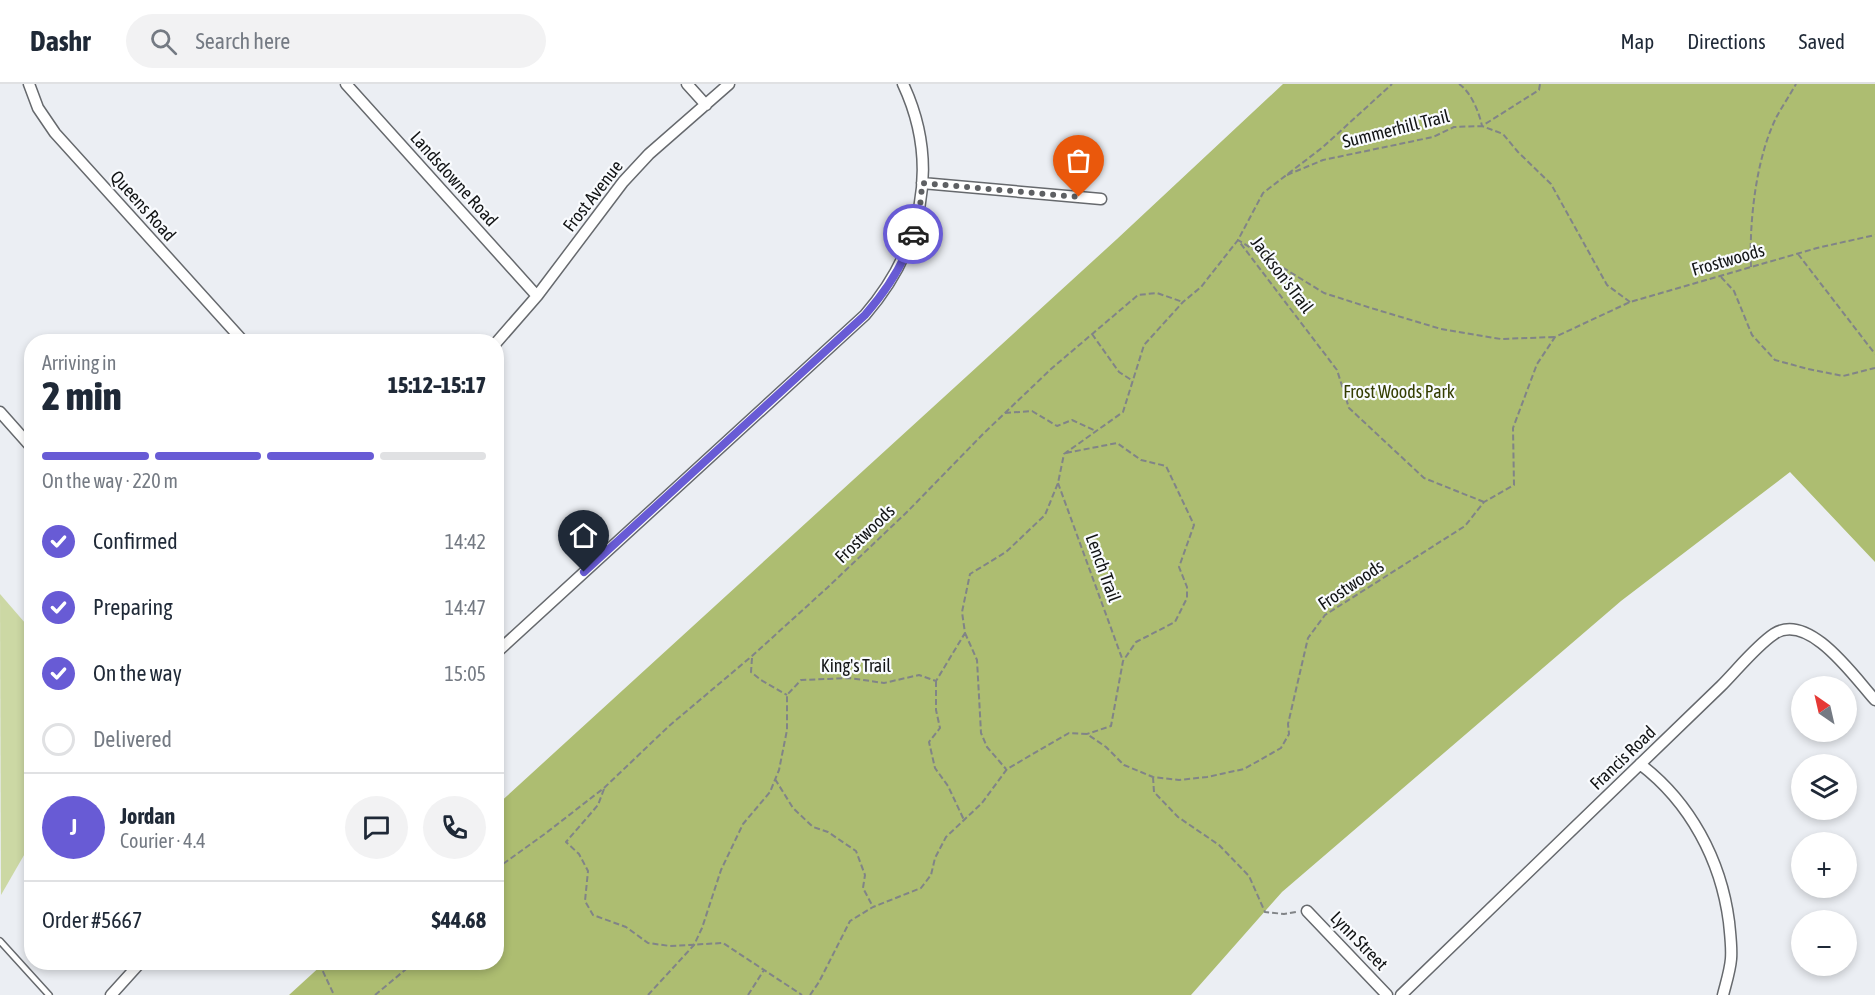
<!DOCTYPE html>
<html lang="en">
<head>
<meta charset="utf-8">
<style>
  :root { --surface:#fff; --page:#f2f2f3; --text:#1f2937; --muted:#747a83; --line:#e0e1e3; --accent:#685bd5 }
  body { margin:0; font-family:"Asap Condensed",sans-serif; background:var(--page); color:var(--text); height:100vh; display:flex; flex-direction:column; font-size:22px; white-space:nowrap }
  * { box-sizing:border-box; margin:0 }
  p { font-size:20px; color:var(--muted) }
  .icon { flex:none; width:33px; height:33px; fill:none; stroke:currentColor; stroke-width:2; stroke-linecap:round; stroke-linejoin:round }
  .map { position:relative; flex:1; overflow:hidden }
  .details { position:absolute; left:24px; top:250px; width:480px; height:636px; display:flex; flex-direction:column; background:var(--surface); border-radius:24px; box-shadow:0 3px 9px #0003 }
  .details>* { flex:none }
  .needle { width:39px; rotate:326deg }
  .buttons { position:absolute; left:1791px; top:592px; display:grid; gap:12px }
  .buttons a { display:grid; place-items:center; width:66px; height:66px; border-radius:50%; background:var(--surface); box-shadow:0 3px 9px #0003; font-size:30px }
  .pin { position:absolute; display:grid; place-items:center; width:51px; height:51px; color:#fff; margin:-62px -26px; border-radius:50% 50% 50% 0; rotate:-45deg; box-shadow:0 0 6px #0007 }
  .pin .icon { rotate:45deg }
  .courier { position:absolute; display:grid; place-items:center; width:60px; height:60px; margin:-30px; border:4px solid #685bd5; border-radius:50%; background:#fff; color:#222; box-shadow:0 2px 8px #0007 }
  .overview em { font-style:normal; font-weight:800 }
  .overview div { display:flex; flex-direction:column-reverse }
  .overview { display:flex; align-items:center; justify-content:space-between; height:102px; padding:0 18px }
  h1 { font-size:39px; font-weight:800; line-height:45px }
  .bar { display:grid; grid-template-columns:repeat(4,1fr); gap:9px 6px; align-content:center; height:72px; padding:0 18px }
  .bar i { height:8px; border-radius:4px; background:var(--line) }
  .bar .selected { background:var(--accent) }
  .bar p { grid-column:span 4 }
  .line { display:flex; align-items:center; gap:15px; padding:0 18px; border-top:2px solid var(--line) }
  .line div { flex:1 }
  .round { display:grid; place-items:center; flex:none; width:63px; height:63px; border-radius:32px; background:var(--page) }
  ol { padding:0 18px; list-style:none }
  li { display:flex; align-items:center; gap:18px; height:66px }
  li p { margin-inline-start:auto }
  li .icon { padding:6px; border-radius:50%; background:var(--accent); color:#fff; stroke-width:4 }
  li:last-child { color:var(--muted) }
  li i { width:33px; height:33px; border:3px solid var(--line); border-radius:50% }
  header { display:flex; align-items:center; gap:36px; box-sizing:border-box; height:84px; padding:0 30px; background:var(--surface); border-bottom:2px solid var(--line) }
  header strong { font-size:28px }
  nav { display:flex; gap:33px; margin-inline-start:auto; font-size:21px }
  .search { width:420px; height:54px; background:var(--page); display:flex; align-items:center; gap:15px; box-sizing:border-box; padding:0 21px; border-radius:33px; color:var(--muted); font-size:22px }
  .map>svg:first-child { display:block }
  .green { fill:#ccd8a4 }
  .forest { fill:#adbd71 }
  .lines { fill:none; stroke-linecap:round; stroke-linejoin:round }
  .service-casing { stroke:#66696d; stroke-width:8 }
  .minor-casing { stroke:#66696d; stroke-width:13 }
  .path { stroke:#818487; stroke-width:2; stroke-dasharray:6 3; stroke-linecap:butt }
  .service { stroke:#fff; stroke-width:5 }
  .minor { stroke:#fff; stroke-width:10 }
  .done { stroke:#5e6063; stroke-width:6; stroke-dasharray:0 10.8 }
  .route { stroke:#685bd5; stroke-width:8 }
  .labels { text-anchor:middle; stroke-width:4.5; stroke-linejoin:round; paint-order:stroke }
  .street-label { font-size:18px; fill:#121415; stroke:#f9fbfe }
  .park-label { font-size:18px; fill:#343d01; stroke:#f9fbfe }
</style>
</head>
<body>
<header>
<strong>Dashr</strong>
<div class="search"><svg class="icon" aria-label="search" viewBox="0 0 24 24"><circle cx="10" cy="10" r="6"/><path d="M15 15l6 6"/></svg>Search here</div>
<nav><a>Map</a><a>Directions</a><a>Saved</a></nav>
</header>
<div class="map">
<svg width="1875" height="911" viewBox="0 0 1875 911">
  <rect width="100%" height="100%" fill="#ebeef3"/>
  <path class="green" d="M0 510 32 547 31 759 1 811Z"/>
  <path class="forest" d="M1283 0H1875V478L1790 388 1621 517 1282 808 1191 911H289L324 879H496L497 721 1117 155Z"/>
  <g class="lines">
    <defs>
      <path id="service" d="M0 857 49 911"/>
      <path id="minor" d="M29 0 38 24 55 49 244 258
        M346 0 537 212
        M687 0 706 21
        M922 99 1101 115
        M496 259 537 212 623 98 649 70 729 0
        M0 328 32 364
        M496 569 865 231C922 165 941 81 903 0
        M1640 680C1690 718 1721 776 1729 838 1730 849 1732 863 1731 875 1730 887 1726 899 1723 911
        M1307 827 1387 911
        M111 911 140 879
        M1401 911 1721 602C1737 586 1756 562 1774 550 1809 527 1855 594 1875 616"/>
    </defs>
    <use href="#service" class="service-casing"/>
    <use href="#minor" class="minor-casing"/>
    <path class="path" d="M1459 0C1471 8 1479 28 1482 42L1503 50 1518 68 1551 100 1607 201 1630 218
      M1287 91 1323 76 1433 53 1454 43 1482 42 1539 6 1540 0
      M1798 170 1875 270
      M1751 183C1749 138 1756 73 1777 32 1783 21 1790 11 1796 0
      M1721 193 1734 207 1752 251 1775 276 1808 285 1843 292 1875 284
      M1092 250 1119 288 1133 297
      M1005 329 1032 327 1057 342 1072 336 1096 347
      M1066 369 1117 359 1141 376 1166 382 1194 441 1179 483 1187 503V514L1175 538 1136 558 1123 577 1111 642 1087 650
      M1058 399 1123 577
      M1484 418 1424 394 1349 324 1337 286 1238 156 1324 209 1371 224 1441 245 1501 255 1555 253
      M965 549 977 576 981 649 987 663 1006 685
      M752 574 751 588 761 596 787 611
      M936 597V626L940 644 929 658 935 684 948 702 964 736
      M1153 693 1154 708 1178 733 1219 761 1249 792 1265 828 1284 830 1296 828
      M775 695 793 724 813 743 828 748 856 767 865 791 863 804 873 823
      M604 705 598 721 566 758 579 770 588 787 585 817 593 831 626 843 648 859 670 862 723 859 802 911
      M496 785 546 749 604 704 669 642 752 572 827 504 908 427 983 350 1051 285 1138 211 1157 209 1183 218
      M319 879 334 911
      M375 911 405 886 411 879
      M648 911 694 861 702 844 721 786 743 740 770 708 779 686 787 646V611L801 596 849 594 884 599 919 591 936 597 965 549 962 528 970 490 1006 468 1045 431 1058 399 1064 370 1123 328 1144 261 1183 218 1201 203 1238 156 1263 109 1323 63 1392 0
      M748 911 764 886
      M810 911 819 898 850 837 873 823 921 804 931 791 935 774 946 753 982 719 1007 685 1069 649 1087 650 1106 663 1124 681 1153 693 1179 696 1207 693 1244 685 1281 664 1289 650 1288 640 1308 554 1325 531 1465 442 1484 418 1514 401 1513 344 1537 280 1555 253 1630 218 1817 164 1875 151"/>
    <use href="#service" class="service"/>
    <use href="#minor" class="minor"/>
  </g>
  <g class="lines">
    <path class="done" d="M913 150 921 116 922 99 1079 113"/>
    <path class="route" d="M584 488 865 231C886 207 904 181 913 150"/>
  </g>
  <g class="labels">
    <g class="street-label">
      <text transform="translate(1396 45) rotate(-14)" y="6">Summerhill Trail</text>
      <text transform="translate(454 95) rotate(48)" y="6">Landsdowne Road</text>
      <text transform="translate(593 112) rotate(-52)" y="6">Frost Avenue</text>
      <text transform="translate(143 122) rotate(48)" y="6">Queens Road</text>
      <text transform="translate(1728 176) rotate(-16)" y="6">Frostwoods</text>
      <text transform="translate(1282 191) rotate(53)" y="6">Jackson'sTrail</text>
      <text transform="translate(865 450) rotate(-44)" y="6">Frostwoods</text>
      <text transform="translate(1103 484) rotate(70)" y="6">Lench Trail</text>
      <text transform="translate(1351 501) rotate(-34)" y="6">Frostwoods</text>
      <text x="856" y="588">King's Trail</text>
      <text transform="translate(1623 674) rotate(-44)" y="6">Francis Road</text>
      <text transform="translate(1359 857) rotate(46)" y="6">Lynn Street</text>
    </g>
    <g class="park-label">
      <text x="1399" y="314">Frost Woods Park</text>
    </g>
  </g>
</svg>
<div class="buttons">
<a><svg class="needle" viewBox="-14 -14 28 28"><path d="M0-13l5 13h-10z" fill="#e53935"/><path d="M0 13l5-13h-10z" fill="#747a83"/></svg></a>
<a><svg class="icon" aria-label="layers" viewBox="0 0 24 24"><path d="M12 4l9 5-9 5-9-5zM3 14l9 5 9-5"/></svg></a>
<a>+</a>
<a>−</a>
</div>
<div class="pin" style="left:1079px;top:113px;background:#ea580c"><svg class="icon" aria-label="bag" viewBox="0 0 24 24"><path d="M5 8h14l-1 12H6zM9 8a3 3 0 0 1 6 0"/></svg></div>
<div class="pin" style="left:584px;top:488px;background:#1f2937"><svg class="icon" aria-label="home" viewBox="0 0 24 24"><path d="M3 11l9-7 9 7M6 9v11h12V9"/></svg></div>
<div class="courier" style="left:913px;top:150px"><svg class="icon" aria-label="car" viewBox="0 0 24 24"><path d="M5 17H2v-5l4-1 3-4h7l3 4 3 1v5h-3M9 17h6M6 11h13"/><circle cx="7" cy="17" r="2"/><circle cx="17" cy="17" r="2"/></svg></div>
<section class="details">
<div class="overview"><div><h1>2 min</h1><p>Arriving in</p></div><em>15:12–15:17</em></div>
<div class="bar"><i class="selected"></i><i class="selected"></i><i class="selected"></i><i></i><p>On the way · 220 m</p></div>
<ol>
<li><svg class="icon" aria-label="check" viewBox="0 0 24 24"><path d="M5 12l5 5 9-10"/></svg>Confirmed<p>14:42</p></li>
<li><svg class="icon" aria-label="check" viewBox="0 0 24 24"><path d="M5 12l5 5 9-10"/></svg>Preparing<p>14:47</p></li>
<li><svg class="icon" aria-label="check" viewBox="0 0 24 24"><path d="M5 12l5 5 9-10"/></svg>On the way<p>15:05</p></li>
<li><i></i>Delivered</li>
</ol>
<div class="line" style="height:108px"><b class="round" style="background:var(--accent);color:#fff">J</b><div><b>Jordan</b><p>Courier · 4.4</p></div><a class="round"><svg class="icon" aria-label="chat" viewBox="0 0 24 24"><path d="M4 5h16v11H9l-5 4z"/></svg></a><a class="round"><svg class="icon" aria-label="phone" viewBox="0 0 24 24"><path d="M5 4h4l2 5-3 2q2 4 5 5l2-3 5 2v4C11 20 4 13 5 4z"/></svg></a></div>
<div class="line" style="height:78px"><div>Order #5667</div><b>$44.68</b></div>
</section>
</div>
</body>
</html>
